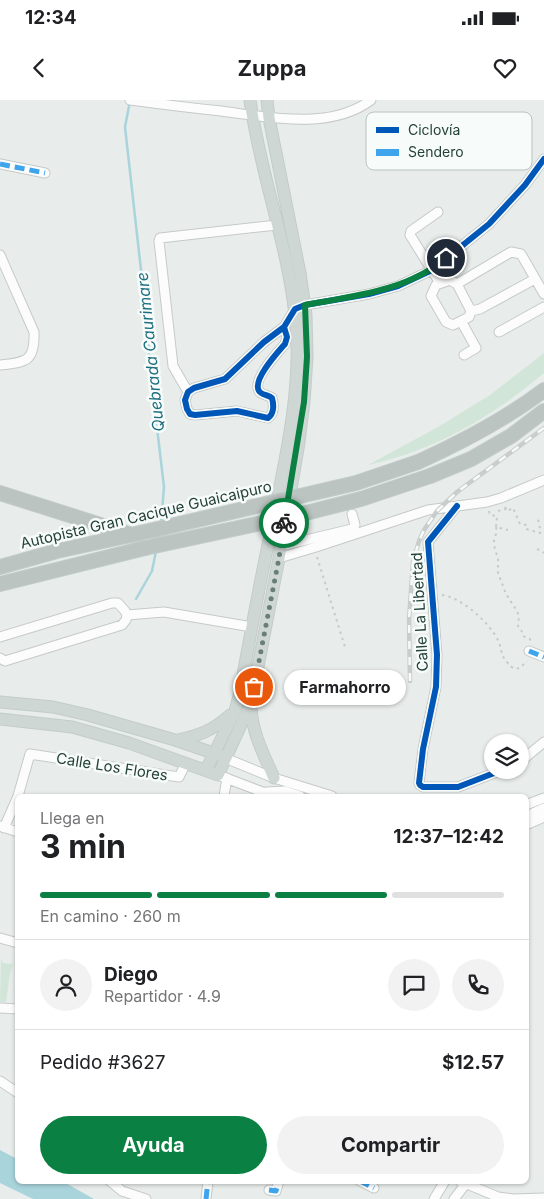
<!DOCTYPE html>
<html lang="es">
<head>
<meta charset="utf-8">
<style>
  :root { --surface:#fff; --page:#f2f2f2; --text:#202124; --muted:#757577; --line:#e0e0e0; --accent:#0b8043 }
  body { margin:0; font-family:Inter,sans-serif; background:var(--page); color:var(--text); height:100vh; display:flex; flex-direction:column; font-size:19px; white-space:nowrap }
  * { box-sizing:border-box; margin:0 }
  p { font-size:16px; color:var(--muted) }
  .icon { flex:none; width:28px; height:28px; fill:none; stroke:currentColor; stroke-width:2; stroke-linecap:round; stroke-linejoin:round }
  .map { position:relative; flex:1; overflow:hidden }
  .details { position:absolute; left:15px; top:694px; width:514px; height:390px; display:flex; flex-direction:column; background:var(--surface); border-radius:8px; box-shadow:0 1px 4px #0004 }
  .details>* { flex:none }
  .controls { position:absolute; left:484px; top:634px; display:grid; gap:10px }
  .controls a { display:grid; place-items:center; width:45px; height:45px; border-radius:50%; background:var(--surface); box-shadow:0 1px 4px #0004; font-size:25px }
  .pin { position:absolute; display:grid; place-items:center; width:42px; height:42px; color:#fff; margin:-21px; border:2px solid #fff; border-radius:50%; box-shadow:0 1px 5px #0007 }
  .courier { position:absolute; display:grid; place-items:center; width:50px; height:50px; margin:-25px; border:4px solid #0b8043; border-radius:50%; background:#fff; color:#222; box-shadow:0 1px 6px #0007 }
  .bubble { position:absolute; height:35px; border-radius:18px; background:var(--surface); box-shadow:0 1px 4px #0004; font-size:16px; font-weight:700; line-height:35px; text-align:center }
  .summary em { font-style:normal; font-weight:700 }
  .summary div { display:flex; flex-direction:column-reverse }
  .summary { display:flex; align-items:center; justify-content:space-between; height:85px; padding:0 25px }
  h1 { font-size:32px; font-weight:700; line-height:38px }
  .bar { display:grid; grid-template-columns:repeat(4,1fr); gap:8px 5px; align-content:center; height:60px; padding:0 25px }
  .bar i { height:6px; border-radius:4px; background:var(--line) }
  .bar .current { background:var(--accent) }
  .bar p { grid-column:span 4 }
  .line { display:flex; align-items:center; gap:12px; padding:0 25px; border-top:1px solid var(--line) }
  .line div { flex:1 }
  .round { display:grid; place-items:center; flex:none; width:52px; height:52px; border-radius:26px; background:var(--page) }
  .primary-button { display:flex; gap:10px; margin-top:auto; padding:10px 25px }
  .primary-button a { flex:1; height:58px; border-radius:30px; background:var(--accent); color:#fff; font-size:20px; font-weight:700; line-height:58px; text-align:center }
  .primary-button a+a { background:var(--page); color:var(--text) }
  .status { display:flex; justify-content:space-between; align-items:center; height:35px; padding:0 25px; background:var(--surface); direction:ltr }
  .status svg { height:14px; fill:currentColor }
  header { display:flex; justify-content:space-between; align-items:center; height:65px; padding:0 25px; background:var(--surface); font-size:22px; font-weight:700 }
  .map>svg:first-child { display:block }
  .green { fill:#d1e6d8 }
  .water { fill:#a9d4db }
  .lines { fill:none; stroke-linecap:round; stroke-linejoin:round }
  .stream { stroke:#a9d4db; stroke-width:2.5 }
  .minor-casing { stroke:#c5cac8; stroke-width:11 }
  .major-casing { stroke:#c3ccc9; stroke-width:13 }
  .highway-casing { stroke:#c3ccc9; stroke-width:16 }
  .path { stroke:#c3ccca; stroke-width:2; stroke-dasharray:2.5 4; stroke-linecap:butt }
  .minor { stroke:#fcfcfc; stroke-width:9 }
  .major { stroke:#cfd7d5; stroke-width:11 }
  .highway { stroke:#bcc4c2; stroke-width:14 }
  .rail-casing { stroke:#c9cdcc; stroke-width:4.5 }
  .rail { stroke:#f7fbf9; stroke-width:2.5; stroke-dasharray:8; stroke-linecap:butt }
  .highway-bridge-casing { stroke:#c3ccc9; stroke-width:16; stroke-linecap:butt }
  .highway-bridge { stroke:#bcc4c2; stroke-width:14 }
  .quiet { stroke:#3ea4ec; stroke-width:5; stroke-dasharray:10 5; stroke-linecap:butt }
  .cycleway-casing { stroke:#f7fbf9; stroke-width:9 }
  .cycleway { stroke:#0057b8; stroke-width:6 }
  .done { stroke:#697e78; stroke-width:5; stroke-dasharray:0 9 }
  .route { stroke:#0b8043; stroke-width:6 }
  .labels { text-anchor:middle; stroke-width:5; stroke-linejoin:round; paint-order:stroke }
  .street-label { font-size:15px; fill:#24423a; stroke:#f7fbf9 }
  .water-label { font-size:16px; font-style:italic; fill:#1c6f80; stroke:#f7fbf9 }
  .key { fill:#f7fbf9; stroke:#b8c4c0; stroke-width:1 }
  .key-label { font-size:14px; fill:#24423a }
</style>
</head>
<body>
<div class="status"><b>12:34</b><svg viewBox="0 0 49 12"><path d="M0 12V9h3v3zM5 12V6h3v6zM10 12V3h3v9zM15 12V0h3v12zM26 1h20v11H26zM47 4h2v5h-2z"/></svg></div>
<header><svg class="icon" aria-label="back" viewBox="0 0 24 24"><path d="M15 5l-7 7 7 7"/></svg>Zuppa<svg class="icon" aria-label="heart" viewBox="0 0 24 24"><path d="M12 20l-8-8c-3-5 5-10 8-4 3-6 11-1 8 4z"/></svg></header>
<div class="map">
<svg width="544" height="1099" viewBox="0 0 544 1099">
  <rect width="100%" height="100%" fill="#e8edeb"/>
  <path class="green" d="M544 253V273C490 318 436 350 368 365L438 327 490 295Z
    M1 859 3 863 13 864 10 874 6 902H0Z"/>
  <path class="water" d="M0 1050 17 1059 18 1081H62L94 1099H33L0 1083Z"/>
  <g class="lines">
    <path class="stream" d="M130 1 125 27 142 179 153 294 164 387 161 423
      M136 499 152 471 156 451"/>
    <defs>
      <path id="minor" d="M130 0C160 4 191 8 221 11 267 17 330 31 371 0
        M0 64 45 73
        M438 112 411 131 410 135 440 183
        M0 155 34 232C35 262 26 262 0 265
        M450 180 457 184 471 211 469 217 453 225 446 222 431 196 436 185Z
        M457 184 511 152 521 154 544 194
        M471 211 480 209 535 179
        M461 221 476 248 464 255
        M284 227 287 237 285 244C278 252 252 280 259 291 261 295 269 295 272 298 274 305 274 314 268 318L237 311 195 315 190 314 187 309 185 300 188 292 194 288 225 279 264 242 284 227 295 209 305 205 369 194 398 186 432 170 489 124 525 85 544 59
        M499 232 544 207
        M188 292 173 266 159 141 160 138 277 125
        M457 406 428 442 437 555 436 587 423 649 419 683 420 685 423 687H458L502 670
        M281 446 352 429 355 425 352 414
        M279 458 316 447 428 410 487 402 501 398 544 380
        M0 537 112 503H118L125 511 127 515
        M529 551 544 557
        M0 558 5 561 122 525 126 520 127 515 164 512 252 527
        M225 658 274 678 332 696
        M520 662 544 642
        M218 675 273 696
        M266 692 285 691 300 696
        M18 696 30 654 179 677 186 663
        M224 696 227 678
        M526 705 544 698
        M526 716 544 708
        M526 725 544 717
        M0 726 18 732
        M4 728 18 696
        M0 838 18 843
        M0 908 18 909
        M0 981 18 993
        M110 1081 122 1091 146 1099
        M360 1081 374 1088
        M460 1081 498 1097 513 1099 544 1098
        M269 1090 276 1091 279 1081
        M206 1099 208 1081
        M434 1099 445 1081
        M454 1099 468 1081"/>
      <path id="major" d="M0 602 53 607 88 615 175 640 219 655
        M251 607C252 633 264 655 274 678
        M0 619 72 627 129 643 218 675 251 603 279 458 298 349 304 302 307 257 306 215 300 173 269 18 267 0
        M178 640C200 635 212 631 230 615
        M206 670 235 611 239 596C249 544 258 491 269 440 283 369 304 287 295 215 287 142 260 73 250 0"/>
      <path id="highway" d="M418 362C462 342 506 319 544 290
        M430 376 471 359 511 336 544 311
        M0 393 129 434
        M0 467 57 451 149 431
        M0 484 145 448"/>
    </defs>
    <use href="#minor" class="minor-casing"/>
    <use href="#major" class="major-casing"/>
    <use href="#highway" class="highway-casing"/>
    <path class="path" d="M505 407 507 411 513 408 520 424 526 425V429L540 433 541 430 538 423 539 418
      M489 411 490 415 497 416 496 427 508 430
      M498 411 506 409
      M496 427C498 434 493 438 494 444 495 454 501 459 497 470L506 494 517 511 519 517 518 526 521 529 523 536 530 539V541
      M537 449 544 453
      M317 457 345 547
      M442 495C460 497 485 519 495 535 505 550 496 554 514 569L520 568 527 561"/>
    <use href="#minor" class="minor"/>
    <use href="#major" class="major"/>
    <use href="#highway" class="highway"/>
    <defs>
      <path id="rail" d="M410 581 409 520 413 462 419 441 424 430 437 411 457 392 544 328"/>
    </defs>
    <use href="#rail" class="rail-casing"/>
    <use href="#rail" class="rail"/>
    <defs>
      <path id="highway-bridge" d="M149 431 356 383 418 362
        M145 448 294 416 361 399 430 376"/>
    </defs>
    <use href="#highway-bridge" class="highway-bridge-casing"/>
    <use href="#highway-bridge" class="highway-bridge"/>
    <path class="quiet" d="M0 64 45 73
      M529 551 544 557
      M360 1081 374 1088
      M269 1090 276 1091 279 1081
      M206 1099 208 1081"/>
    <defs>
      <path id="cycleway" d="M284 227 287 237 285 244C278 252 252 280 259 291 261 295 269 295 272 298 274 305 274 314 268 318L237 311 195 315 190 314 187 309 185 300 188 292 194 288 225 279 264 242 284 227 295 209 305 205 369 194 398 186 432 170 489 124 525 85 544 59
        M457 406 428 442 437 555 436 587 423 649 419 683 420 685 423 687H458L502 670"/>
    </defs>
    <use href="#cycleway" class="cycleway-casing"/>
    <use href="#cycleway" class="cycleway"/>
  </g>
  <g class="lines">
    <path class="done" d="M254 587 279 458 284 423"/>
    <path class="route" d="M284 423 304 302 307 257 305 205C354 196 407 191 446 158"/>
  </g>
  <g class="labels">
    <g class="street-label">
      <text transform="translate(146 415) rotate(-13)" y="5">Autopista Gran Cacique Guaicaipuro</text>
      <text transform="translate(420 512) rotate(-93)" y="5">Calle La Libertad</text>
      <text transform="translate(112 667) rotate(9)" y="5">Calle Los Flores</text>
    </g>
    <g class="water-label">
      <text transform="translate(150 252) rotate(-96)" y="6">Quebrada Caurimare</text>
    </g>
  </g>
  <rect x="366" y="12" width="166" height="58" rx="8" class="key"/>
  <rect x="376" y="27" width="23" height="6" fill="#0057b8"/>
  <rect x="376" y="49" width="23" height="7" fill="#3ea4ec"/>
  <g class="key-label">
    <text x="408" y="35">Ciclovía</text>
    <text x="408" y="57">Sendero</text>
  </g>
</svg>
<div class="controls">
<a><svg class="icon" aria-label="layers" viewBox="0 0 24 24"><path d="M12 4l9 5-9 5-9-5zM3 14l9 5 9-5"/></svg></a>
</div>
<div class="pin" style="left:254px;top:587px;background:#ea580c"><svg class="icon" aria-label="bag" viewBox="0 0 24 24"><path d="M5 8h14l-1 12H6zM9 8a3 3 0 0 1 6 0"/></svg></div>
<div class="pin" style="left:446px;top:158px;background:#1f2937"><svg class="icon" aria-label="home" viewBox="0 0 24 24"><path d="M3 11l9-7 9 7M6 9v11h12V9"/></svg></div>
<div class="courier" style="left:284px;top:423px"><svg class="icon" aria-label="bike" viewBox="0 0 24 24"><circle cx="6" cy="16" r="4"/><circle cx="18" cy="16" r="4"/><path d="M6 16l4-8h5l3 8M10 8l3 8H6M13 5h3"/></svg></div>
<div class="bubble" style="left:284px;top:570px;width:122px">Farmahorro</div>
<section class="details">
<div class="summary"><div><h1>3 min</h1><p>Llega en</p></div><em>12:37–12:42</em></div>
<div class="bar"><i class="current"></i><i class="current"></i><i class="current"></i><i></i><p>En camino · 260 m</p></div>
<div class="line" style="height:90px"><a class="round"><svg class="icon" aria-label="person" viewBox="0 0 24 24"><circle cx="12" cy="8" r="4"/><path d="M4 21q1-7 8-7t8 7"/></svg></a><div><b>Diego</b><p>Repartidor · 4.9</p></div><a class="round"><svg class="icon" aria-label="chat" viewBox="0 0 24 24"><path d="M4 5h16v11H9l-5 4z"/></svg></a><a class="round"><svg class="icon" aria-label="phone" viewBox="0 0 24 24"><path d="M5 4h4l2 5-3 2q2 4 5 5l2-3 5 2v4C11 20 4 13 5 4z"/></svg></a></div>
<div class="line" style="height:65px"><div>Pedido #3627</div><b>$12.57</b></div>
<div class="primary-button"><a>Ayuda</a><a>Compartir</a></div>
</section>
</div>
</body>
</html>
